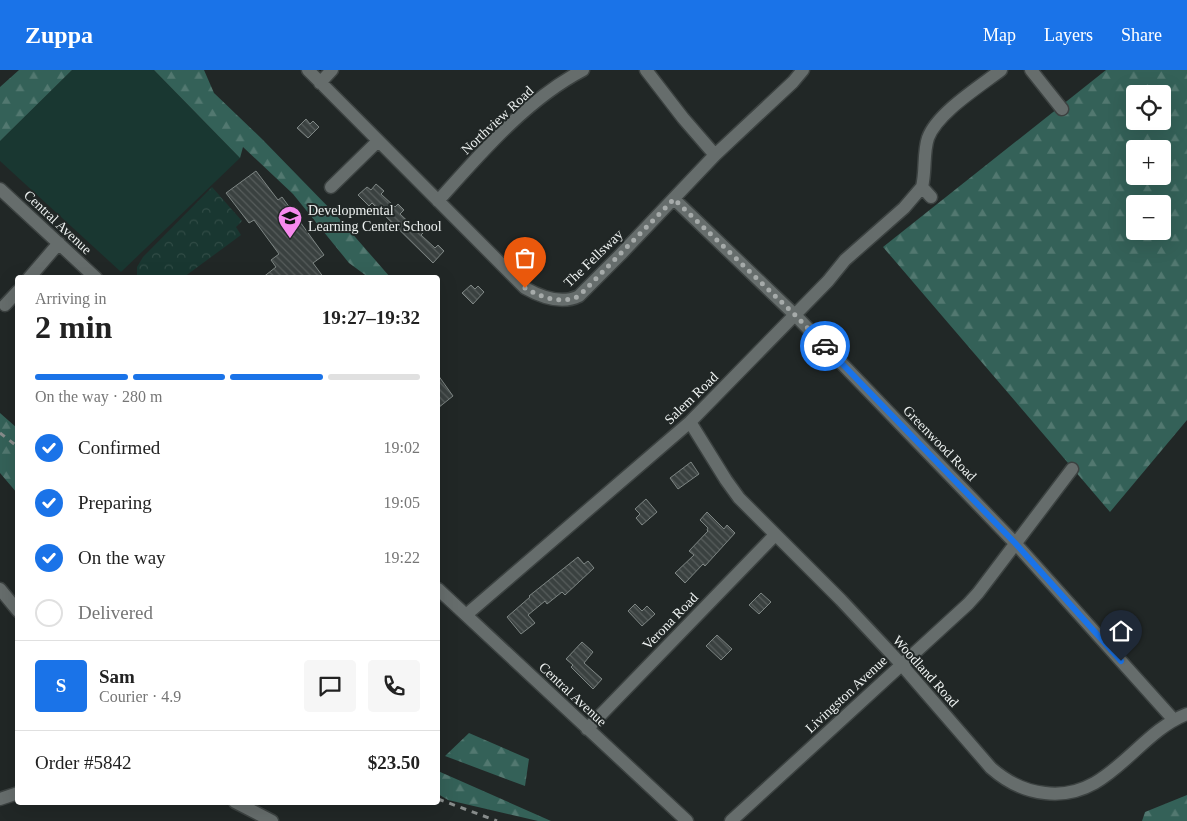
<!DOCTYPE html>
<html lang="en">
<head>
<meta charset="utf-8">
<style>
  :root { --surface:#fff; --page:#f6f6f6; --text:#222; --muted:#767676; --line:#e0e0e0; --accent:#1a73e8 }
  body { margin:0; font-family:"Times New Roman",serif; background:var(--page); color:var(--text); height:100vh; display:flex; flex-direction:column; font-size:19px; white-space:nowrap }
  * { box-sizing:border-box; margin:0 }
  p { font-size:16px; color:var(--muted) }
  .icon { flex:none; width:28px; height:28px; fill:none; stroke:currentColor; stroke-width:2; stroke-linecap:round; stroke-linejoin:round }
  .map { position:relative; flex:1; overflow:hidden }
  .panel { position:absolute; left:15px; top:205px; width:425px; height:530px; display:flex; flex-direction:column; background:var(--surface); border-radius:5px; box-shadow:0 5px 20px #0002 }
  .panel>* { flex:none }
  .fabs { position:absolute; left:1126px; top:15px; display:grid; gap:10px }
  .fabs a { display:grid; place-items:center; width:45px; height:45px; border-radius:5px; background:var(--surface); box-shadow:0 5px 20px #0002; font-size:25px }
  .pin { position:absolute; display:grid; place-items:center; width:42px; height:42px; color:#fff; margin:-51px -21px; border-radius:50% 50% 50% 0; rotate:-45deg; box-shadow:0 0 5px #0007 }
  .pin .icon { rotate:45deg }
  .courier { position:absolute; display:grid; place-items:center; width:50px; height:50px; margin:-25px; border:4px solid #1a73e8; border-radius:50%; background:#fff; color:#222; box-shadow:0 1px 6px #0007 }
  .head em { font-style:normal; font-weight:700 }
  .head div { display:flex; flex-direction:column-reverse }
  .head { display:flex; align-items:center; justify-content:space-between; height:85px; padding:0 20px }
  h1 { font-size:32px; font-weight:700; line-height:38px }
  .bar { display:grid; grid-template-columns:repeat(4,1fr); gap:8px 5px; align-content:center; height:60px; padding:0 20px }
  .bar i { height:6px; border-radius:4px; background:var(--line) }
  .bar .on { background:var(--accent) }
  .bar p { grid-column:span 4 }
  .line { display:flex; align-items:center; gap:12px; padding:0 20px; border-top:1px solid var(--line) }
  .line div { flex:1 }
  .round { display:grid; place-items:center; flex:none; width:52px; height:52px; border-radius:5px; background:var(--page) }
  ol { padding:0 20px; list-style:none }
  li { display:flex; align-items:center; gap:15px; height:55px }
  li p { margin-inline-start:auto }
  li .icon { padding:5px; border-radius:50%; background:var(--accent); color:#fff; stroke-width:4 }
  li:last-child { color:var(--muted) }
  li i { width:28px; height:28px; border:2px solid var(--line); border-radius:50% }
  header { display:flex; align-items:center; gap:30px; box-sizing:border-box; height:70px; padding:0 25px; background:var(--accent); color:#fff }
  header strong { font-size:24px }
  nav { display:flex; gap:28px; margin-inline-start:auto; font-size:18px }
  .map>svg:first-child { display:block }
  .grass { fill:#193731 }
  .forest { fill:url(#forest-firs); fill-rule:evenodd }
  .park { fill:url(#park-crowns) }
  .building { fill:url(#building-back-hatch); stroke:#7e8684 }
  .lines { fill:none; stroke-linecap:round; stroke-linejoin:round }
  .street-casing { stroke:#3c4241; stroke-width:15 }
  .street { stroke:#666d6c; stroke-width:12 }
  .rail { stroke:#878c8b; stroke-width:3; stroke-dasharray:6 6; stroke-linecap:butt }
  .done { stroke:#a6abaa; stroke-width:5; stroke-dasharray:0 9 }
  .route { stroke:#1a73e8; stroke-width:6 }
  .labels { text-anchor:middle; stroke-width:4; stroke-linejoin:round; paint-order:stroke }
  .street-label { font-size:14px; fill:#eef2f1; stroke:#212726 }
  .poi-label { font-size:14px; fill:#eef2f1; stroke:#212726; text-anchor:start }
</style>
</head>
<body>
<header>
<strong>Zuppa</strong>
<nav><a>Map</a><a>Layers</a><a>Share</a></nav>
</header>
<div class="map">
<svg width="1187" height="751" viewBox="0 0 1187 751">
  <defs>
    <pattern id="forest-firs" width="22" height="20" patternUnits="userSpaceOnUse" patternTransform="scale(1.25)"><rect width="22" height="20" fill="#346158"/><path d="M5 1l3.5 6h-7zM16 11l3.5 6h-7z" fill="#527870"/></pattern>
    <pattern id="park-crowns" width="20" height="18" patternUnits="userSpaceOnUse" patternTransform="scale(1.25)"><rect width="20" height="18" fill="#193731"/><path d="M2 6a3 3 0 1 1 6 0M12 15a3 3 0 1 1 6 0" fill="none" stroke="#304b45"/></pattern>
    <pattern id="building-back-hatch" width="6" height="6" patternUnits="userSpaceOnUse" patternTransform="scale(1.25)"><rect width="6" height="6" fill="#3a4140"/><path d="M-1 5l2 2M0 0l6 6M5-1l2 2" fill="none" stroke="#575d5c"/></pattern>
  </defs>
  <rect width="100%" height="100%" fill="#212726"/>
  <path class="grass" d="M72 0H154L240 88 121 202 0 91V71Z"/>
  <path class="forest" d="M19 0H72L0 71V17Z
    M154 0H204L214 23 262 69 336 145 390 207H368L349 193 293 124 243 77 240 88Z
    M1106 0H1187V350L1110 442 883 177ZM1135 24H1162V51H1135ZM1135 79H1162V106H1135ZM1135 134H1162V161H1135Z
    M0 343 17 358V423L0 403Z
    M469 663 529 689 525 716 445 686Z
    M438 701 551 751H538L448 730 438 724Z
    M1187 725V751H1142L1145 742Z"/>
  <path class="park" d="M212 117 242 151 236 157 241 165 184 207H137V197L143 187Z"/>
  <path class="building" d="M306 49 310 54 313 51 319 57 308 68 297 58Z
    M256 101 278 130 282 127 324 185 313 193 324 208H262L276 197 271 190 279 184 254 150 249 153 226 123Z
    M376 114 384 121 381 124 395 137 398 134 404 140 400 144 415 158 418 155 425 161 421 165 435 178 438 175 444 181 433 193 372 133 369 136 358 125 367 117 371 120Z
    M471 215 475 219 478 216 484 222 473 234 462 223Z
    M438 305 453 326 438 338Z
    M691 392 699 404 678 419 670 408Z
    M646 429 657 442 642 455 636 448 640 444 635 439Z
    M707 442 724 459 727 455 735 463 705 496 703 494 685 513 675 503 694 485 689 481 708 461 707 460 708 458 700 450Z
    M578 487 584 494 588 491 594 498 565 525 562 522 547 534 545 531 528 545 535 553 521 564 507 547 530 527 529 526Z
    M761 523 771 532 759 544 749 535Z
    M635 534 642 541 647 536 655 544 642 556 628 541Z
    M717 565 732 579 721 590 706 576Z
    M582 572 593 582 584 593 602 609 593 619 571 597 573 595 566 589Z"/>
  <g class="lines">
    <defs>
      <path id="street" d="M308 0 525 218C541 227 561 235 579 226L621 184 715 85 793 12 803 0
        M646 0 683 48 715 85
        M1031 0 1062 39
        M320 13 332 0
        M331 117 378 71
        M0 119 96 208
        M931 127 922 117C926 101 923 83 928 68 937 43 979 17 1001 0
        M674 129 795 245 1015 473 1173 649
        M438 131C481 83 526 30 583 0
        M29 208 59 173
        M5 235 18 221
        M690 352 726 410 739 428 841 530 901 594 991 698C1007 712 1024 721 1045 723 1109 731 1135 664 1187 644
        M0 519 18 541
        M438 519 687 751
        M466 545 690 352 828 211 845 190 904 138 922 117
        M587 659 775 465
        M0 729 18 723
        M235 732 272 751
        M731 751 968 534 978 523 1072 399"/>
    </defs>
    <use href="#street" class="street-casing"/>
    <use href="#street" class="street"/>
    <path class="rail" d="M0 363 18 377
      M438 729 497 751"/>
  </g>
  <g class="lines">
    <path class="done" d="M525 218C541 227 561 235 579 226L674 129 795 245 825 276"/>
    <path class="route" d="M825 276 1015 473 1121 591"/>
  </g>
  <defs>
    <symbol id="school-pin" viewBox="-11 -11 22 30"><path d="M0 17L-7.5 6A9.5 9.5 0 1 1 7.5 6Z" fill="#f689ed" stroke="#212726"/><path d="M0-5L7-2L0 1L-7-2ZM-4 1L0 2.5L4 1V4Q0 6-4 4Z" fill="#111"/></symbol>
  </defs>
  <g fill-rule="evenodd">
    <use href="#school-pin" x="276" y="134" width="28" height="38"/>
  </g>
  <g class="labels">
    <g class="street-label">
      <text transform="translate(497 50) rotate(-43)" y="5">Northview Road</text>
      <text transform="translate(58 152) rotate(43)" y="5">Central Avenue</text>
      <text transform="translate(593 188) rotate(-44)" y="5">The Fellsway</text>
      <text transform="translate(691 328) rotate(-44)" y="5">Salem Road</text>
      <text transform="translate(940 373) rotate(46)" y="5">Greenwood Road</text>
      <text transform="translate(670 551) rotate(-46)" y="5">Verona Road</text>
      <text transform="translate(926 601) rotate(48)" y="5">Woodland Road</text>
      <text transform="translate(573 624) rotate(43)" y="5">Central Avenue</text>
      <text transform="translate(846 624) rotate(-43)" y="5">Livingston Avenue</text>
    </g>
    <g class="poi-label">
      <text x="308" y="145">Developmental<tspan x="308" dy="16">Learning Center School</tspan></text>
    </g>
  </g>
</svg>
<div class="fabs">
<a><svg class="icon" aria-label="locate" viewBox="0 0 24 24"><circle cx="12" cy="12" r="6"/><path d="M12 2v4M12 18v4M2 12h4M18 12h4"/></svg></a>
<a>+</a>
<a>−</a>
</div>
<div class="pin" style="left:525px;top:218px;background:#ea580c"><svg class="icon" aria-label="bag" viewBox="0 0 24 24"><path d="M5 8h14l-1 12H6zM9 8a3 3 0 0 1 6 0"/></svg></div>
<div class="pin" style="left:1121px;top:591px;background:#1f2937"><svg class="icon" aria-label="home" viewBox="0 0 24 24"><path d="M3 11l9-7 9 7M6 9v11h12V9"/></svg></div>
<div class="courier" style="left:825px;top:276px"><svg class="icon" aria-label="car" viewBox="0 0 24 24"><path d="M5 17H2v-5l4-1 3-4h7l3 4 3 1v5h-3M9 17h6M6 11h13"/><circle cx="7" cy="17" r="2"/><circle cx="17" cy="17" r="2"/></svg></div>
<section class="panel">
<div class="head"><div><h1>2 min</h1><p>Arriving in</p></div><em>19:27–19:32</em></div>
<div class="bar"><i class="on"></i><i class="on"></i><i class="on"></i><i></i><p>On the way · 280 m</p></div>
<ol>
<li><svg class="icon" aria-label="check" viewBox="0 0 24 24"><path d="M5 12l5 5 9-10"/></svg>Confirmed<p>19:02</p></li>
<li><svg class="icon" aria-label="check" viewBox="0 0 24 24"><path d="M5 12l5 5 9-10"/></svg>Preparing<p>19:05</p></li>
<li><svg class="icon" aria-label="check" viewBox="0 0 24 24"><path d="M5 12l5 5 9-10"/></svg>On the way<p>19:22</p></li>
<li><i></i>Delivered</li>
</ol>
<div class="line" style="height:90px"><b class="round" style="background:var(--accent);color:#fff">S</b><div><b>Sam</b><p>Courier · 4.9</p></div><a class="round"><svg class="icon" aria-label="chat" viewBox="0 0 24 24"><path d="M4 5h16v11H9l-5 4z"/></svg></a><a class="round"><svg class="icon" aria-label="phone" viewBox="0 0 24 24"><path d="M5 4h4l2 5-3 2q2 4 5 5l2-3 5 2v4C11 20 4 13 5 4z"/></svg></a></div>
<div class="line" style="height:65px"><div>Order #5842</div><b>$23.50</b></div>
</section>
</div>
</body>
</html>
